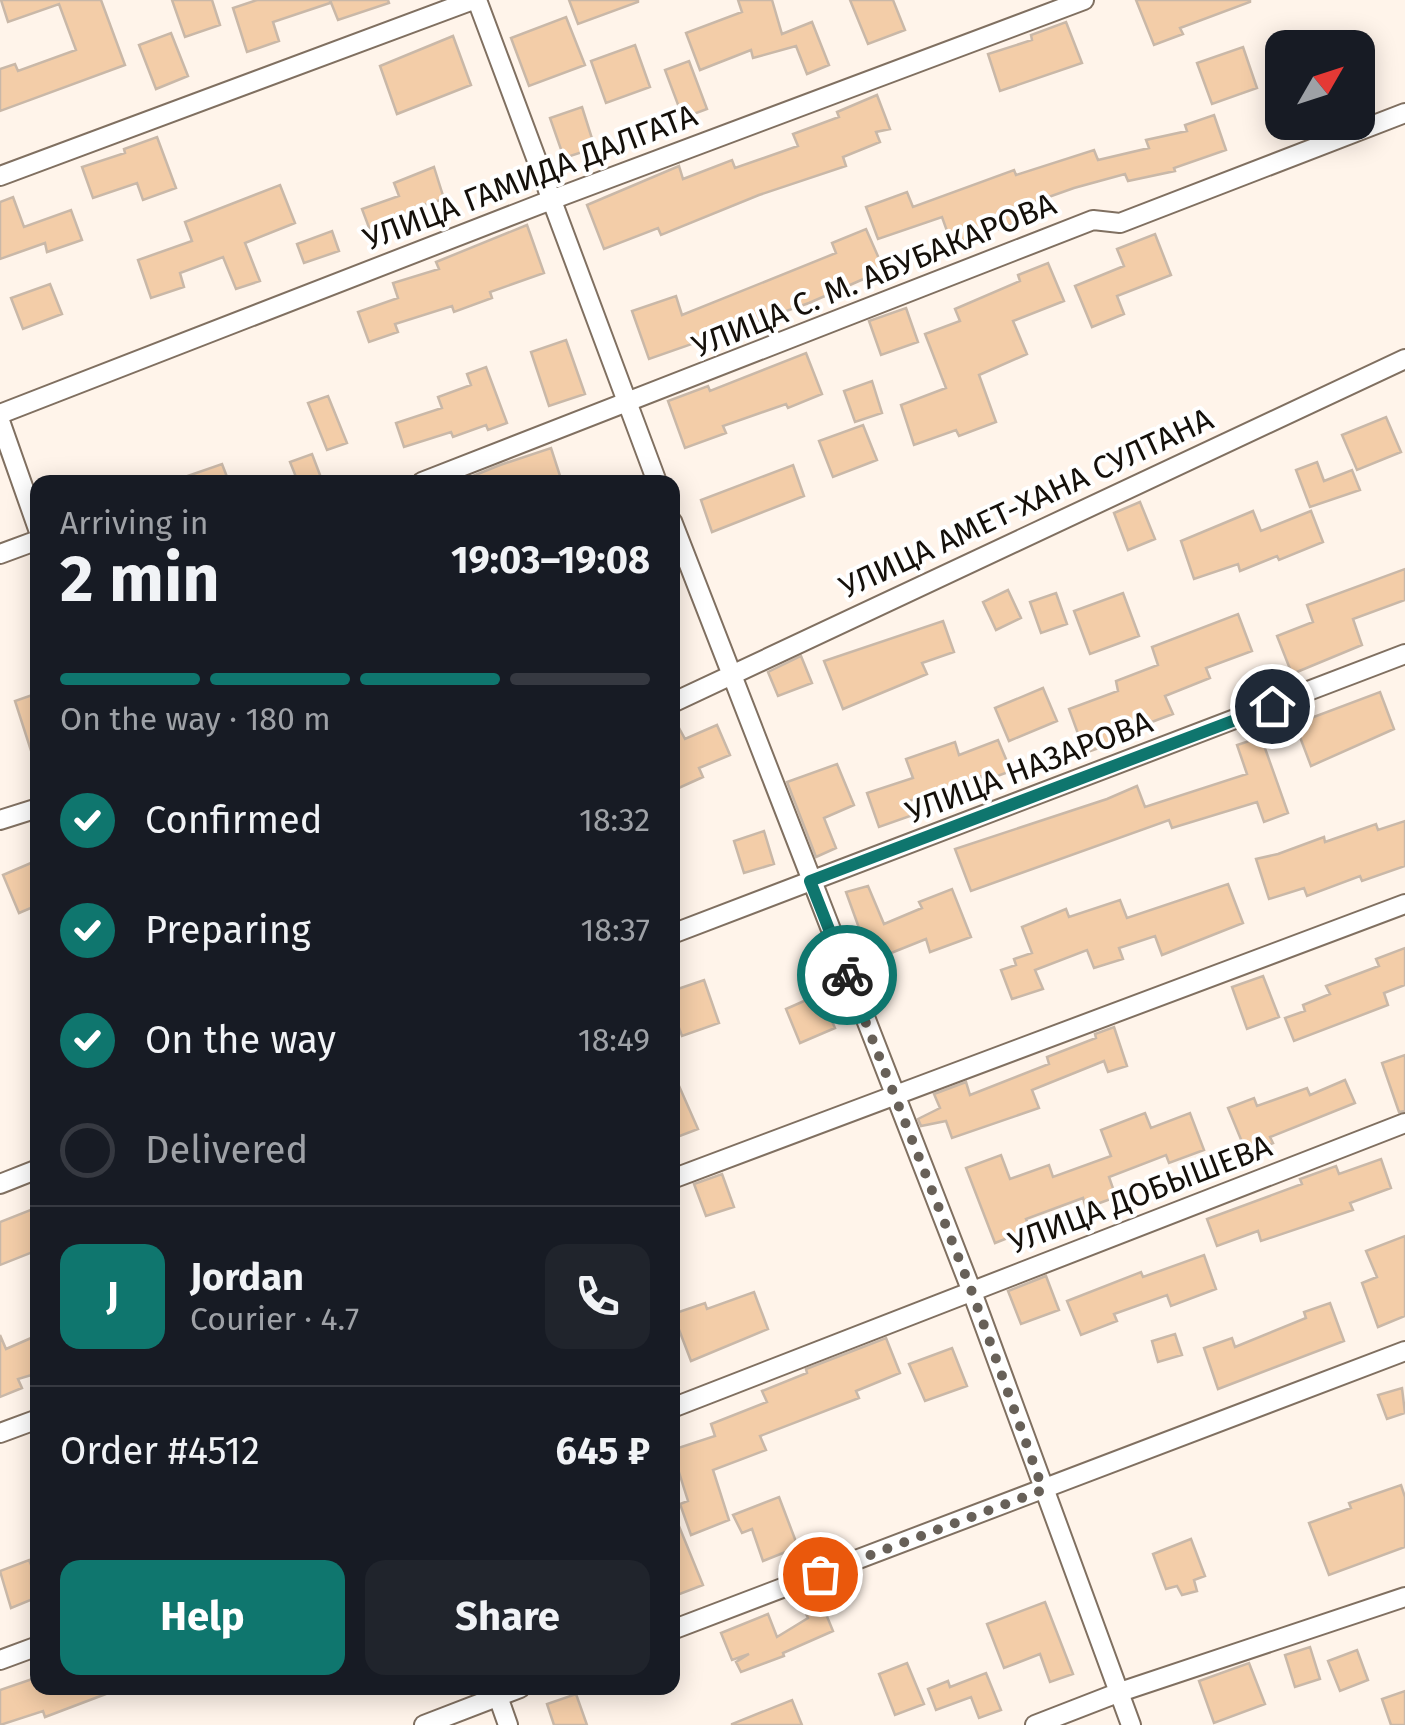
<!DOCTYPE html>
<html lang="en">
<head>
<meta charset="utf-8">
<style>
  :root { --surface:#171b24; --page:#20242c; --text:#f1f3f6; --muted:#9ea1a6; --line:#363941; --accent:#0f766e }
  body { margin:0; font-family:"Fira Sans",sans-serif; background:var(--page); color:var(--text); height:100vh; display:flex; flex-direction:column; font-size:38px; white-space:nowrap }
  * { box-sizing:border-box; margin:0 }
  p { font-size:32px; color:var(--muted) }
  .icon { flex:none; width:55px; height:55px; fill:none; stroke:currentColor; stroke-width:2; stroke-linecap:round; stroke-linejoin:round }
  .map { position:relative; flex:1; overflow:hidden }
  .drawer { position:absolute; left:30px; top:475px; width:650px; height:1220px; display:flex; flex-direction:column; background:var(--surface); border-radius:20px; box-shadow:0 5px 25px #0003 }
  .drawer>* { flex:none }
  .needle { width:65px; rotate:51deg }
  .controls { position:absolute; left:1265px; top:30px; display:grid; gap:20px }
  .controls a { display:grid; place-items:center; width:110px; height:110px; border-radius:20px; background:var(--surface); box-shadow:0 5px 25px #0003; font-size:50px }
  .pin { position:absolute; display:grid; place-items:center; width:85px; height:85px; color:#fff; margin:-42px; border:5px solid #fff; border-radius:50%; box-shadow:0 2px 10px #0007 }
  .courier { position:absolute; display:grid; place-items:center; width:100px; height:100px; margin:-50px; border:8px solid #0f766e; border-radius:50%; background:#fff; color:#222; box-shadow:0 2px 12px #0007 }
  .overview em { font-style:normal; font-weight:700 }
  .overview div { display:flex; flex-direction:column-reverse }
  .overview { display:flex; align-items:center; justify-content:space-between; height:170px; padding:0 30px }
  h1 { font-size:65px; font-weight:700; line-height:75px }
  .bar { display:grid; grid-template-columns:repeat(4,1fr); gap:15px 10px; align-content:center; height:120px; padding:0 30px }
  .bar i { height:12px; border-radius:8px; background:var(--line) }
  .bar .on { background:var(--accent) }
  .bar p { grid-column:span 4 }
  .line { display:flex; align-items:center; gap:25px; padding:0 30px; border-top:2px solid var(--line) }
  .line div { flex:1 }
  .round { display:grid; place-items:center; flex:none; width:105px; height:105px; border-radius:20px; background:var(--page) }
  ol { padding:0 30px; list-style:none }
  li { display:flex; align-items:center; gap:30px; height:110px }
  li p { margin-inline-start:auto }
  li .icon { padding:10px; border-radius:50%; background:var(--accent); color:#fff; stroke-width:4 }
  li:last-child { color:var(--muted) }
  li i { width:55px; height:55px; border:5px solid var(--line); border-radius:50% }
  .primary-button { display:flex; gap:20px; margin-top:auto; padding:20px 30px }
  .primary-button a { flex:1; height:115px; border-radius:20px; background:var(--accent); color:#fff; font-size:40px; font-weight:700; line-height:115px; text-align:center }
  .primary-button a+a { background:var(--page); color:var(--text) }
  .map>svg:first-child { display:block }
  .building { fill:#f3cda8; stroke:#c9b8a8; stroke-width:2.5 }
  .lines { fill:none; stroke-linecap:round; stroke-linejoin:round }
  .street-casing { stroke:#807061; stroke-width:22 }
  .street { stroke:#fff; stroke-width:18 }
  .done { stroke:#676058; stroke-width:10; stroke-dasharray:0 18 }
  .route { stroke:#0f766e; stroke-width:12 }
  .labels { text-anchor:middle; stroke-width:8; stroke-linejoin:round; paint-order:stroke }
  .street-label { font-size:32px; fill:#15100a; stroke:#fff }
</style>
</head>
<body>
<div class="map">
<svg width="1405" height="1725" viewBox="0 0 1405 1725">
  <rect width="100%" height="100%" fill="#fff4ea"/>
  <path class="building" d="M1 0H101L125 65 0 111V69L15 64 18 71 76 50 59 4 8 22Z
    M172 0H212L220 25 185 37Z
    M257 0H330V3L273 22 279 41 247 52 233 8Z
    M330 0H388L389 3 338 20Z
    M569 0H638V2L578 24Z
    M738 0H772L782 34 812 22 829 65 807 74 796 46 753 58 751 50 700 70 686 33 742 12Z
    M850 0H893L905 30 868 44Z
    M1136 0H1250V2L1180 28 1183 34 1154 45Z
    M566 17 585 65 529 86 511 38Z
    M1066 22 1082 63 1000 91 988 54 1032 40 1031 35Z
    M171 33 188 76 156 89 139 45Z
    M453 36 471 85 397 114 380 66Z
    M635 45 650 87 606 103 591 61Z
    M1243 47 1257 88 1212 104 1197 63Z
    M689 61 707 109 683 118 665 70Z
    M877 95 890 129 876 132 880 142 843 157 846 166 759 195 661 235 658 228 604 249 587 205 679 166 683 179 732 160 735 168 798 146 793 134 839 117 837 112Z
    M582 107 595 148 564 158 550 118Z
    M1214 115 1226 150 1174 168 1175 171 1128 181 1125 174 1074 188 1026 205 1031 218 952 245 942 217 878 239 866 207 907 192 913 207 1014 170 1016 175 1094 150 1098 160 1149 148 1146 140 1187 131 1185 125Z
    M157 137 176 188 143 200 137 183 93 198 82 167 125 153 124 149Z
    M434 167 444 199 423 205 427 218 410 225 408 220 371 233 362 209 399 196 394 183Z
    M280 185 295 223 245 243 260 281 236 289 223 257 180 273 184 287 151 298 138 260 192 241 185 222Z
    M13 197 24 227 71 210 82 240 47 252 45 243 0 259V202Z
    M527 225 544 273 490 292 492 298 454 312 452 306 395 324 398 332 369 342 358 312 398 298 393 283 439 269 436 262Z
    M866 229 884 270 809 303 649 359 632 311 676 296 682 315 836 253 832 243Z
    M332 231 339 251 304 263 297 244Z
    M1155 234 1171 275 1117 296 1124 314 1092 327 1075 286 1124 266 1117 249Z
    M1048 263 1064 301 1013 321 1027 354 979 375 996 422 959 436 956 430 914 445 901 405 946 388 925 334 960 321 955 309 1020 281 1018 275Z
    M50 284 62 314 23 329 11 298Z
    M906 308 918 342 881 355 869 321Z
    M566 340 585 394 549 406 531 352Z
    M806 353 822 394 788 408 786 404 723 426 726 433 685 448 668 401 708 386 710 391Z
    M486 367 507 423 488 430 486 425 453 437 451 432 404 447 396 423 442 408 438 397 471 385 467 374Z
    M872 381 882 413 855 422 844 391Z
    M328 396 347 443 327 450 308 403Z
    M1386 417 1401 452 1357 470 1342 435Z
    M863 425 877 460 833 477 819 441Z
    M551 448 562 482H458L500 465Z
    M312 454 320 475 298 482 290 462Z
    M1317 462 1324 481 1352 470 1360 490 1310 507 1296 470Z
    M222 464 229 482H177L176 480Z
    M793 465 804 496 712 532 701 500Z
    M1140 502 1155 539 1128 550 1114 513Z
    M1253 511 1261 531 1311 511 1323 542 1279 560 1277 556 1240 571 1238 564 1194 579 1181 541Z
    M1405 569V600L1353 619 1362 645 1292 674 1277 636 1313 622 1307 605Z
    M1008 590 1021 618 996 630 983 602Z
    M1056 593 1067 624 1041 633 1030 602Z
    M1123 593 1139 636 1090 654 1074 611Z
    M1238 614 1252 651 1206 668 1210 678 1165 696 1173 714 1117 735 1119 741 1085 753 1069 709 1118 691 1116 681 1158 665 1152 647Z
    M943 621 954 652 922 663 927 674 843 709 824 661Z
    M801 656 812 683 778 696 768 672Z
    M1043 688 1057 721 1009 741 995 708Z
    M1380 692 1394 729 1311 766 1295 724Z
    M38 693V759L34 760 15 701Z
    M672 715 685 739 717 725 730 755 699 768 703 777 672 791Z
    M1261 737 1288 813 1264 822 1257 802 1172 828 1169 820 971 891 955 849 1107 799 1137 786 1145 807 1247 774 1237 745Z
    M998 740 1011 771 984 781 982 776 909 801 913 815 879 827 867 793 913 778 906 759 955 742 959 755Z
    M837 764 854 805 824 818 836 848 816 857 787 782Z
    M1405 821V866L1362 881 1360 876 1307 896 1304 888 1269 899 1256 859 1278 854 1324 837 1325 842 1376 824 1378 830Z
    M764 831 774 864 744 873 734 841Z
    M38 860V905L19 913 3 875Z
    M1228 884 1243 923 1162 955 1155 936 1119 948 1123 959 1094 968 1087 950 1035 970 1043 989 1012 999 1001 970 1016 965 1014 959 1032 953 1022 927 1066 909 1069 917 1120 900 1127 918Z
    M868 886 884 924 922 908 919 902 952 889 971 937 930 952 926 939 871 961 846 892Z
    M1405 948V985L1384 993 1388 1005 1294 1041 1285 1018 1305 1011 1303 1005 1330 994 1326 986 1379 966 1376 959Z
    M1263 976 1279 1017 1247 1029 1232 987Z
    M704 980 719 1023 682 1036 672 1009V991Z
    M820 994 835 1028 800 1043 786 1009Z
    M1114 1027 1127 1066 1108 1072 1104 1061 1032 1090 1039 1108 952 1138 946 1121 921 1126 918 1119 940 1108 934 1094 966 1082 970 1095 1049 1064 1047 1057 1096 1038 1095 1034Z
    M1405 1055V1111L1399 1112 1382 1063Z
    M672 1070 698 1129 672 1139Z
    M1345 1080 1355 1103 1270 1137 1273 1143 1247 1154 1228 1108 1254 1098 1257 1106 1307 1088 1310 1095Z
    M1145 1113 1151 1128 1190 1113 1204 1150 1169 1163 1166 1155 1109 1177 1116 1197 1086 1208 1083 1198 1026 1219 1030 1229 995 1243 966 1168 1001 1155 1010 1179 1049 1165 1053 1177 1111 1156 1101 1130Z
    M1381 1159 1391 1188 1350 1203 1353 1210 1261 1241 1258 1231 1217 1246 1207 1219 1302 1184 1300 1179 1336 1166 1339 1174Z
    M722 1174 734 1207 706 1216 694 1184Z
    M38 1207V1250L0 1265V1222Z
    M1405 1236V1316L1378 1327 1362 1283 1377 1277 1366 1251Z
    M1204 1255 1216 1289 1171 1306 1167 1295 1114 1314 1117 1321 1081 1335 1067 1301 1141 1272 1143 1277Z
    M1046 1276 1059 1310 1021 1324 1008 1291Z
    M754 1292 768 1329 691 1361 673 1314 705 1303 707 1309Z
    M1330 1303 1344 1341 1218 1389 1204 1348 1232 1338 1235 1347 1306 1318 1304 1312Z
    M1175 1334 1182 1355 1158 1362 1152 1341Z
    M0 1335 6 1349 38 1335V1373L18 1379 22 1388 0 1397Z
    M886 1338 900 1373 856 1391 859 1398 760 1436 766 1450 713 1470 729 1520 691 1535 680 1504 688 1501 672 1450 715 1436 711 1424 767 1402 762 1391 807 1373 806 1369Z
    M952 1348 967 1386 925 1401 909 1364Z
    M1402 1388 1405 1413 1387 1419 1378 1395Z
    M1401 1485 1405 1497V1547L1329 1575 1309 1523 1351 1508 1349 1503Z
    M779 1497 798 1547 763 1561 752 1529 742 1533 733 1515Z
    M672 1509 703 1585 672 1597Z
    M1191 1539 1205 1576 1194 1580 1197 1591 1182 1595 1177 1586 1166 1589 1153 1554Z
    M29 1560 38 1581V1597L11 1608 0 1571Z
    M817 1592 833 1631 783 1653 784 1656 741 1672 736 1662 749 1654 732 1660 721 1633 768 1614 777 1637 808 1618 799 1599Z
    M1045 1602 1073 1674 1050 1682 1040 1654 1004 1668 987 1624Z
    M1310 1647 1320 1679 1295 1687 1285 1655Z
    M1357 1650 1368 1680 1340 1691 1328 1661Z
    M907 1663 924 1704 895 1715 879 1674Z
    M1249 1663 1265 1704 1214 1723 1199 1681Z
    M986 1673 1001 1710 979 1718 971 1697 936 1710 928 1689 948 1681 950 1687Z
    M38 1677V1688L119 1689 45 1717 43 1711 0 1725V1690Z
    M1405 1691V1725H1391L1382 1699Z
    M576 1694 587 1725H554L547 1704Z
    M792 1700 802 1725H732V1724Z"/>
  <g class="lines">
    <defs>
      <path id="street" d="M477 0 657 482
        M0 176 473 0
        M0 414 551 200 1084 0
        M0 421 38 529
        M422 482 1093 220 1120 223 1405 113
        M672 521 972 1292 1131 1725
        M0 554 38 540
        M672 703 1405 359
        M0 820 38 808
        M672 934 1405 654
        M672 1179 1405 904
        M0 1184 38 1169
        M672 1408 1405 1123
        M0 1433 38 1419
        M672 1630 1405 1351
        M0 1660 38 1646
        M495 1688 508 1725
        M424 1725 520 1688
        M1035 1725 1120 1692 1405 1597"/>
    </defs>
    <use href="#street" class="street-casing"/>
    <use href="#street" class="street"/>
  </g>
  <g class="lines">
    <path class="done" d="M820 1574 1043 1490 972 1292 847 975"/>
    <path class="route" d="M847 975 810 881 1272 706"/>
  </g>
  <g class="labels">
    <g class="street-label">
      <text transform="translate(530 177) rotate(-21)" y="11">УЛИЦА ГАМИДА ДАЛГАТА</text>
      <text transform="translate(874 275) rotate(-22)" y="11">УЛИЦА С. М. АБУБАКАРОВА</text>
      <text transform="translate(1026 503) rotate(-25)" y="11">УЛИЦА АМЕТ-ХАНА СУЛТАНА</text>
      <text transform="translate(1029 767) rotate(-21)" y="11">УЛИЦА НАЗАРОВА</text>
      <text transform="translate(1140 1194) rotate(-21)" y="11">УЛИЦА ДОБЫШЕВА</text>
    </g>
  </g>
</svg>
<div class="controls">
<a><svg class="needle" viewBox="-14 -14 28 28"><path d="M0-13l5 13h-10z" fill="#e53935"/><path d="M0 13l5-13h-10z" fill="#9ea1a6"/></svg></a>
</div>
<div class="pin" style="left:820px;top:1574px;background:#ea580c"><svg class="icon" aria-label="bag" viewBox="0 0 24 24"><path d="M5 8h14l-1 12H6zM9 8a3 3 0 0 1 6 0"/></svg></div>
<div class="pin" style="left:1272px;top:706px;background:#1f2937"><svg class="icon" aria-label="home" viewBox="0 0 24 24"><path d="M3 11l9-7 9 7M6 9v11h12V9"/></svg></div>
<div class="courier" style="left:847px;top:975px"><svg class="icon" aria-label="bike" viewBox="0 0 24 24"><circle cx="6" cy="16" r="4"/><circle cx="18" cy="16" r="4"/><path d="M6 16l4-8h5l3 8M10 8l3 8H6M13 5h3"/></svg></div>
<section class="drawer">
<div class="overview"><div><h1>2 min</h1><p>Arriving in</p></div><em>19:03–19:08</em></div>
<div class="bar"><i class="on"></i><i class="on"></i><i class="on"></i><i></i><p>On the way · 180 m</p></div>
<ol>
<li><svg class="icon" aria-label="check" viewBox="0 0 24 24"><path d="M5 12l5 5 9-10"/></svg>Confirmed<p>18:32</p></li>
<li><svg class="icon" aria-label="check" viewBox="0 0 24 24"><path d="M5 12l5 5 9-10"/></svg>Preparing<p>18:37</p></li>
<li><svg class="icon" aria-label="check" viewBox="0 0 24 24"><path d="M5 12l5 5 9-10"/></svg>On the way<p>18:49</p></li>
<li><i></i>Delivered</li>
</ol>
<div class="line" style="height:180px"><b class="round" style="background:var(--accent);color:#fff">J</b><div><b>Jordan</b><p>Courier · 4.7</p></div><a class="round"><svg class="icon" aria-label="phone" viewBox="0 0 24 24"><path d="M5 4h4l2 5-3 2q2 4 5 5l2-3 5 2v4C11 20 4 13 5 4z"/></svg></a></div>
<div class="line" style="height:130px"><div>Order #4512</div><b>645 ₽</b></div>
<div class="primary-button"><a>Help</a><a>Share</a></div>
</section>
</div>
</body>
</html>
